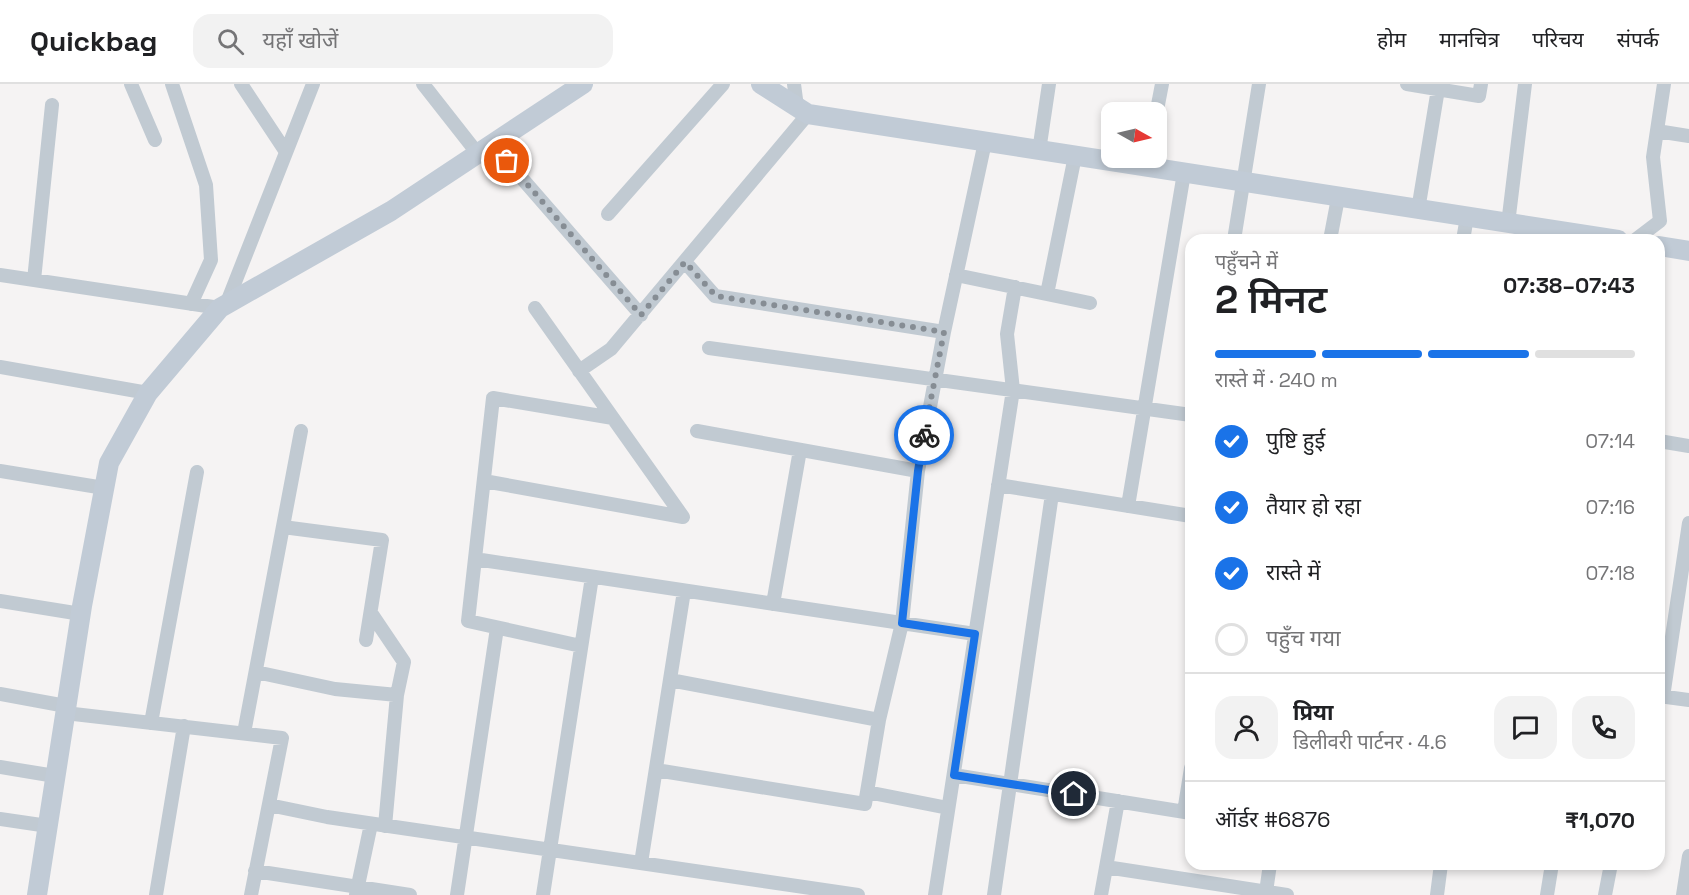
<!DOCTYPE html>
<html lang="hi">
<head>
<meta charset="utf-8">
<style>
  :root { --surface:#fff; --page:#f2f2f2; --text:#202124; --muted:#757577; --line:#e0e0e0; --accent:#1a73e8 }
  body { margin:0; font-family:"Space Grotesk","Noto Sans Devanagari",sans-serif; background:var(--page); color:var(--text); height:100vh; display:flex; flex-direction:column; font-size:22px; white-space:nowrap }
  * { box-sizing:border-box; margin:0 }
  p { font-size:20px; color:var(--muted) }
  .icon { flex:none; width:33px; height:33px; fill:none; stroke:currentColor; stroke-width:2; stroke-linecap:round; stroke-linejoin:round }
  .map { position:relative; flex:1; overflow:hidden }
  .panel { position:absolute; left:1185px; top:150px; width:480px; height:636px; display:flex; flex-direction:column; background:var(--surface); border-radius:18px; box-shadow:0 3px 9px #0003 }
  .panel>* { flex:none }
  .needle { width:39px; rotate:98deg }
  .buttons { position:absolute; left:1101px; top:18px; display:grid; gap:12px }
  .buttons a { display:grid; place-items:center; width:66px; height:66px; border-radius:12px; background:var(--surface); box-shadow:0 3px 9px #0003; font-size:30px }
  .pin { position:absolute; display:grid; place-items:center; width:51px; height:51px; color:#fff; margin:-26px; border:3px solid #fff; border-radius:50%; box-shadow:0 2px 6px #0007 }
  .courier { position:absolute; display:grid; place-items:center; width:60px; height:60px; margin:-30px; border:4px solid #1a73e8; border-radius:50%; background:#fff; color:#222; box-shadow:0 2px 8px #0007 }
  .head em { font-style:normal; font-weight:600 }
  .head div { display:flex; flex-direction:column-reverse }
  .head { display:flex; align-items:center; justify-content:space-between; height:102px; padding:0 30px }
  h1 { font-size:39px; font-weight:600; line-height:45px }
  .bar { display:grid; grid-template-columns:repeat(4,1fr); gap:9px 6px; align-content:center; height:72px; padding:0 30px }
  .bar i { height:8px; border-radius:4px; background:var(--line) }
  .bar .active { background:var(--accent) }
  .bar p { grid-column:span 4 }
  .line { display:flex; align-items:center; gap:15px; padding:0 30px; border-top:2px solid var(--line) }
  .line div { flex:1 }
  .round { display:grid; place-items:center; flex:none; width:63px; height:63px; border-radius:18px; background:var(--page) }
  ol { padding:0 30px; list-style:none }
  li { display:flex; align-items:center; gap:18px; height:66px }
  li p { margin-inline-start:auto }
  li .icon { padding:6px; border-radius:50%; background:var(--accent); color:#fff; stroke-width:4 }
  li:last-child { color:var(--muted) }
  li i { width:33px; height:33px; border:3px solid var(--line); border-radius:50% }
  header { display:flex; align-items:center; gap:36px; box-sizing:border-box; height:84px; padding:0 30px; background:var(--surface); border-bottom:2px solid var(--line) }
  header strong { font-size:28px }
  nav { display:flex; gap:33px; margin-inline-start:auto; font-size:21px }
  .search { width:420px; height:54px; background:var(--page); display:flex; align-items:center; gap:15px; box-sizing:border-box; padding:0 21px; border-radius:18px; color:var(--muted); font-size:22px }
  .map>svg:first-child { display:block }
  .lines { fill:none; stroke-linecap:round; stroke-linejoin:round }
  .street { stroke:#c1cad2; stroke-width:14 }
  .secondary { stroke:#c1cbd6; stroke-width:20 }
  .done { stroke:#868d94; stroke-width:6; stroke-dasharray:0 10.8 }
  .route { stroke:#1a73e8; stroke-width:8 }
</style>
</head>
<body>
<header>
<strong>Quickbag</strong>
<div class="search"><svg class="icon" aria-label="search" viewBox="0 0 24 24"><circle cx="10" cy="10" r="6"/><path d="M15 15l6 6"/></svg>यहाँ खोजें</div>
<nav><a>होम</a><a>मानचित्र</a><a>परिचय</a><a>संपर्क</a></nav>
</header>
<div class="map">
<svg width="1689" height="811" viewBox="0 0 1689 811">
  <rect width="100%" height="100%" fill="#f5f3f3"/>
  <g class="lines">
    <path class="street" d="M131 0 155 56
      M172 0 206 101 211 176 191 220
      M241 0 286 68
      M423 0 478 70
      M794 0 797 23
      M1407 0 1479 12 1481 0
      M1156 31 1162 0
      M1657 47 1689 52
      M492 60 641 231
      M1039 67 1049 0
      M1418 126 1438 5
      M608 130 723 0
      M1508 140 1525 0
      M1234 156 1259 0
      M1330 156 1338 114
      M1463 156 1467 133
      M1635 156 1660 137 1653 73 1664 0
      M685 178 715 212 944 248 985 58
      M0 191 220 224
      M956 191 1090 219
      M34 196 52 21
      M1047 210 1075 72
      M226 221 313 0
      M709 264 1191 331
      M0 283 148 309
      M579 287 611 265 808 30
      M697 347 918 387 944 248
      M1659 357 1689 362
      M0 387 104 404
      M484 397 683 433 535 224
      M998 401 1191 432
      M1128 422 1184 89
      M283 443 382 456 366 556
      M475 475 975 550
      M0 517 81 530
      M773 520 800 366
      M371 529 404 578 397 611 385 742
      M581 562 468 537 493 314 613 334
      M256 588 335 605 397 611
      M0 610 66 622
      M1659 612 1689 616
      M1663 613 1689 439
      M65 629 282 654 251 811
      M879 636 902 539 918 387
      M151 639 197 388
      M244 649 301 347
      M0 683 55 692
      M656 686 865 720 879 636 670 596
      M954 691 1191 729
      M867 708 948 724
      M269 721 327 733 858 811
      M1184 728 1191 684
      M0 735 48 742
      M641 779 684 507
      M1106 783 1287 811
      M255 787 410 811
      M1266 808 1270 780
      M156 811 184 642
      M356 811 371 740
      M457 811 497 544
      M543 811 592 493
      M935 811 1013 306 1007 250 1015 203
      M994 811 1052 410
      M1101 811 1118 717
      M1437 811 1441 780
      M1547 811 1552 780
      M1605 811 1611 780
      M1683 811 1689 772"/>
    <path class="secondary" d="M761 0 808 30 1618 156
      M1659 162 1689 167
      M37 811 82 522 109 379 148 309 220 224 391 127 583 0"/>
  </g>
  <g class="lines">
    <path class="done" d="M507 77 641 231 685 178 716 212 944 248 924 351"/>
    <path class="route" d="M924 351 918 387 902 539 975 550 954 691 1074 710"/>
  </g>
</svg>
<div class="buttons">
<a><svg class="needle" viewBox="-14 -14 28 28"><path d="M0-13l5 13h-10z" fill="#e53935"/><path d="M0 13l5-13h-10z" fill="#757577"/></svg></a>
</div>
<div class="pin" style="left:507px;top:77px;background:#ea580c"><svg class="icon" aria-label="bag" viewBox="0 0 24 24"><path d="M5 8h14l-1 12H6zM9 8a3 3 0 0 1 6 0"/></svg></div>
<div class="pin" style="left:1074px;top:710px;background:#1f2937"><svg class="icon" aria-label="home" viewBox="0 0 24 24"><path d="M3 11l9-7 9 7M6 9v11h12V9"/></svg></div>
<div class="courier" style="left:924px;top:351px"><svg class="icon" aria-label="bike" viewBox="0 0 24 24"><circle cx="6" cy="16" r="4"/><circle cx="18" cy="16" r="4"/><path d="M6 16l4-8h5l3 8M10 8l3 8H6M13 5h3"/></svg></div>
<section class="panel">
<div class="head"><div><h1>2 मिनट</h1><p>पहुँचने में</p></div><em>07:38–07:43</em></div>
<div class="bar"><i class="active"></i><i class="active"></i><i class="active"></i><i></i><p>रास्ते में · 240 m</p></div>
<ol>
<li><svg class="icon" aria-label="check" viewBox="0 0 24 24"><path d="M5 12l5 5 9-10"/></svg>पुष्टि हुई<p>07:14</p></li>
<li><svg class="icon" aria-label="check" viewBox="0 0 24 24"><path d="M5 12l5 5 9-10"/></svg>तैयार हो रहा<p>07:16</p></li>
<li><svg class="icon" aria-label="check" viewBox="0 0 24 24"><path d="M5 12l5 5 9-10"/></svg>रास्ते में<p>07:18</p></li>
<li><i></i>पहुँच गया</li>
</ol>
<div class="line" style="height:108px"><a class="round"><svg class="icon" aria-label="person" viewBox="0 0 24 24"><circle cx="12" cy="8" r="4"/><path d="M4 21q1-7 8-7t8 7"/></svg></a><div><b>प्रिया</b><p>डिलीवरी पार्टनर · 4.6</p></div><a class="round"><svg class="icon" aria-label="chat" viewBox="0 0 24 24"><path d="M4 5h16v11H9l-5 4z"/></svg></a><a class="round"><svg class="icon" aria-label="phone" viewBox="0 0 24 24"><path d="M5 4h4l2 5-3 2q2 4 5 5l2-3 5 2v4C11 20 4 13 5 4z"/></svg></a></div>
<div class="line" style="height:78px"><div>ऑर्डर #6876</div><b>₹1,070</b></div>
</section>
</div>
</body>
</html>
